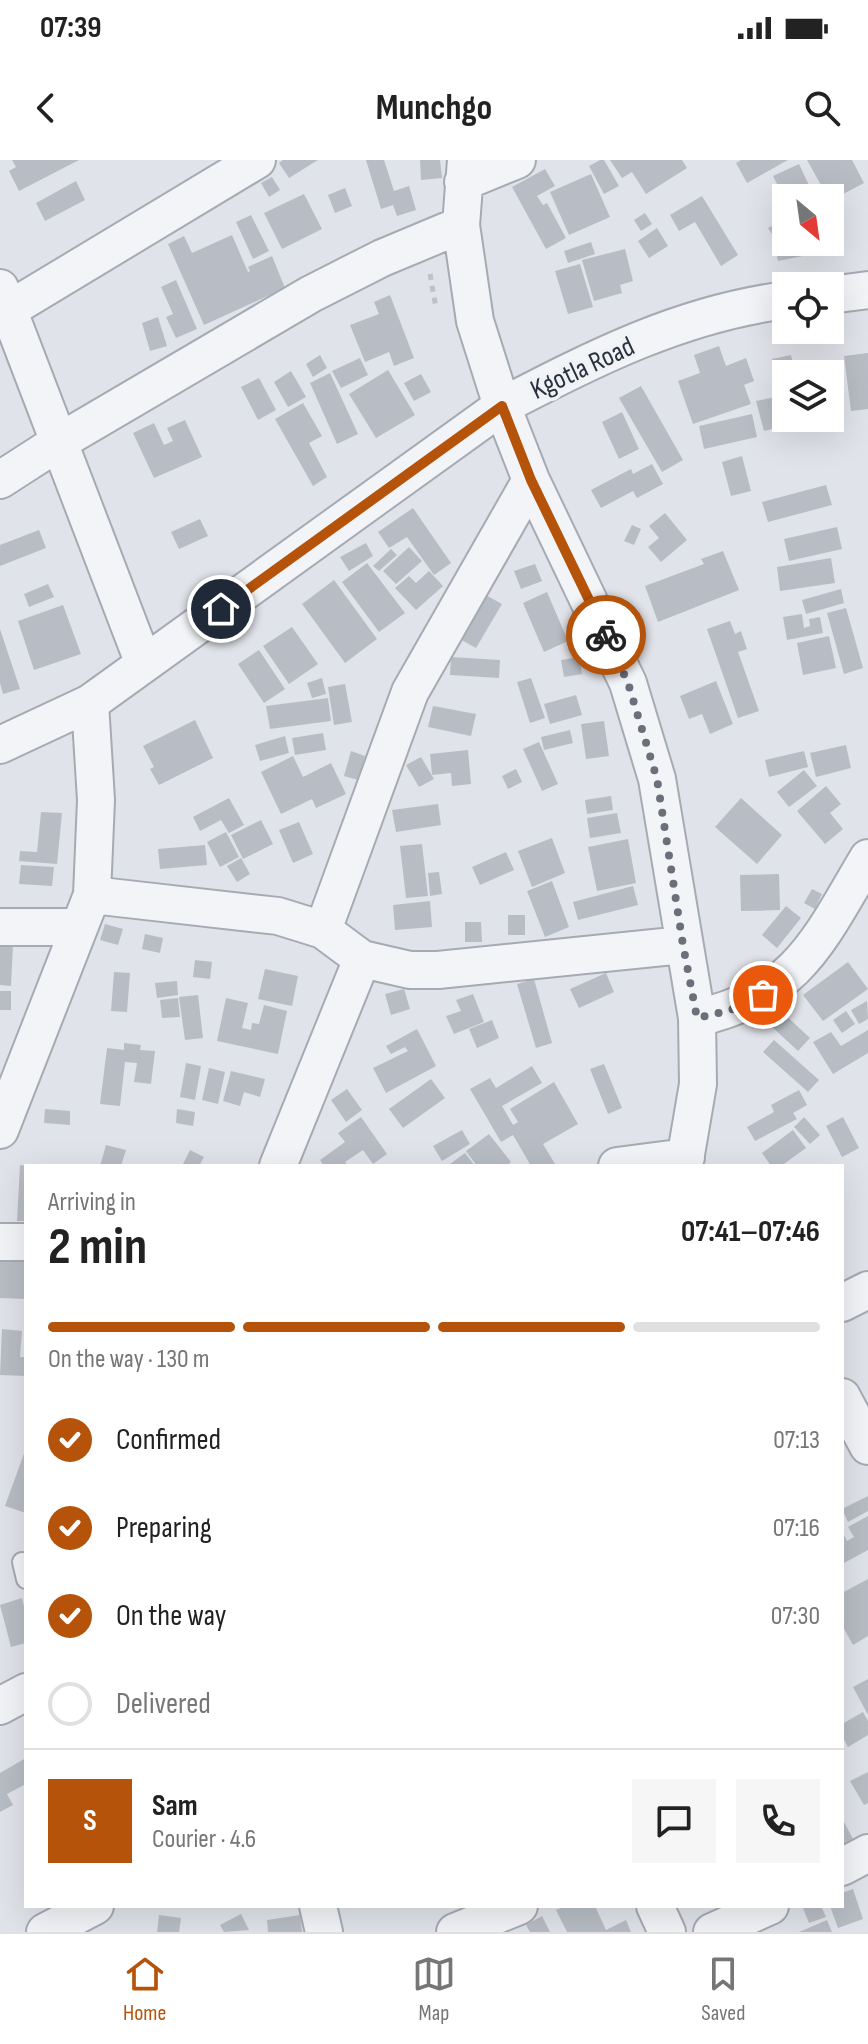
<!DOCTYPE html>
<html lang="en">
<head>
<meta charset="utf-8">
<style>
  :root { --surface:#fff; --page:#f6f6f6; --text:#222; --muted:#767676; --line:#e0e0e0; --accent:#b45309 }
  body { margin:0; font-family:"Sofia Sans Condensed",sans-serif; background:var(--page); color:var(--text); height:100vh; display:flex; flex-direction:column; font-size:30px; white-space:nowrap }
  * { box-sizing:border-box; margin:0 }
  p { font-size:26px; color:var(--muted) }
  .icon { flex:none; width:44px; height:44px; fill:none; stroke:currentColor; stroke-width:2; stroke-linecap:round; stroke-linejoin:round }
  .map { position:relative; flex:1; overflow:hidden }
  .details { position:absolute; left:24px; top:1004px; width:820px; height:744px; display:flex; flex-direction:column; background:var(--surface); border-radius:0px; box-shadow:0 8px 32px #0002 }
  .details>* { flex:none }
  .needle { width:52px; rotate:151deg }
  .controls { position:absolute; left:772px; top:24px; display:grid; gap:16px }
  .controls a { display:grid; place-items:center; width:72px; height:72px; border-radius:0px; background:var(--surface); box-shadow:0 8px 32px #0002; font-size:40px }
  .pin { position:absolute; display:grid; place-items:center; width:68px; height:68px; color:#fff; margin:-34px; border:4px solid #fff; border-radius:50%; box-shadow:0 2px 8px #0007 }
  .courier { position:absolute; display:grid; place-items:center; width:80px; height:80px; margin:-40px; border:6px solid #b45309; border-radius:50%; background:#fff; color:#222; box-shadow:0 2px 10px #0007 }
  .head em { font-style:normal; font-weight:700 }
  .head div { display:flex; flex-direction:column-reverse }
  .head { display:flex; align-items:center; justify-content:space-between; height:136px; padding:0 24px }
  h1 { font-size:52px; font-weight:700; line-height:60px }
  .bar { display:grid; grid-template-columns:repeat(4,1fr); gap:12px 8px; align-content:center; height:96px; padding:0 24px }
  .bar i { height:10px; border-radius:6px; background:var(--line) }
  .bar .current { background:var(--accent) }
  .bar p { grid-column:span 4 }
  .line { display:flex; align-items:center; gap:20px; padding:0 24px; border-top:2px solid var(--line) }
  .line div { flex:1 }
  .round { display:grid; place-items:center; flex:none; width:84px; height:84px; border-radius:0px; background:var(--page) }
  ol { padding:0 24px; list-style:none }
  li { display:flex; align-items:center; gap:24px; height:88px }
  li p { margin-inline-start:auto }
  li .icon { padding:8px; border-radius:50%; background:var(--accent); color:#fff; stroke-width:4 }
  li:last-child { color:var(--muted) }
  li i { width:44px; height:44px; border:4px solid var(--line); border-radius:50% }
  .status { display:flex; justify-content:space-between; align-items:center; height:56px; padding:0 40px; background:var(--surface); direction:ltr }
  .status svg { height:22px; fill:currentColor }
  header { display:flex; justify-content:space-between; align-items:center; height:104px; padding:0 24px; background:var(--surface); font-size:36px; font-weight:700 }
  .dock { display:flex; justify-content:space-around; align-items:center; height:112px; border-top:2px solid var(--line); background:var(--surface); font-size:22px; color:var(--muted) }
  .dock a { display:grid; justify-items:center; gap:4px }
  .dock .current { color:var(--accent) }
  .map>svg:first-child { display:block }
  .building { fill:#b8bdc5 }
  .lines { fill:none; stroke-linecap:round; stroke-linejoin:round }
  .lane-casing { stroke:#a6aab3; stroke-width:22 }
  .street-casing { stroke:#a6aab3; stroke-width:40 }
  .path { stroke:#bfc1c7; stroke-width:5; stroke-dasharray:6 6; stroke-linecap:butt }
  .lane { stroke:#f3f4f7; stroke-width:18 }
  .street { stroke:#f3f4f7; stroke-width:36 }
  .done { stroke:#6a6f7a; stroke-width:8; stroke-dasharray:0 14.4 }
  .route { stroke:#b45309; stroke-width:10 }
  .labels { text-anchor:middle; stroke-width:7; stroke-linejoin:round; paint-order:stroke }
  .street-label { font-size:28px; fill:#2a313f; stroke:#f0f2f6 }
</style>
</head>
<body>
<div class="status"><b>07:39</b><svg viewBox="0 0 49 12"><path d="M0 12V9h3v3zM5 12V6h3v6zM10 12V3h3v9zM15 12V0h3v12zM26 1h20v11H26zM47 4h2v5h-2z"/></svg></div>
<header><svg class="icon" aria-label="back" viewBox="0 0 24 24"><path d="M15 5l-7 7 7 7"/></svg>Munchgo<svg class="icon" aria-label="search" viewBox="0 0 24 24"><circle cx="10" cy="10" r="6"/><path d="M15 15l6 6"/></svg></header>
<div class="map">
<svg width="868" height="1772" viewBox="0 0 868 1772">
  <rect width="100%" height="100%" fill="#e0e3e9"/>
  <path class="building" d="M12 0H79L19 31 9 11 16 7Z
    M283 0H318L289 18 279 3Z
    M366 0H384L394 31 409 26 416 50 397 56 393 45 381 49Z
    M420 0H440L442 18 421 20Z
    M600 0H604L619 26 604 34 589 6Z
    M610 0H682L687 8 646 34 632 12 622 18Z
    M741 0H788L747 23 736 3Z
    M807 0H852L864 23 830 41Z
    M799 4 815 38H784L773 16Z
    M545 9 555 26 537 36 543 45 547 43 566 78 546 89 512 27Z
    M591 14 610 57 569 75 550 32Z
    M272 17 280 30 269 37 261 23Z
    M76 21 85 40 45 61 36 43Z
    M345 28 352 46 335 53 328 35Z
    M304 34 322 69 282 89 264 53Z
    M702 36 738 95 721 106 695 62 679 71 670 55Z
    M645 53 652 64 641 71 634 60Z
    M251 55 269 91 253 99 236 62Z
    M786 58V77L777 82 768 68Z
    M657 68 668 86 649 98 638 81Z
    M232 75 248 112 250 111 248 107 272 96 285 128 204 165 168 84 184 76 192 93Z
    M786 81 820 82 822 92 778 101 774 83Z
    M591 82 595 94 568 103 564 91Z
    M625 89 633 121 620 125 622 133 594 141 582 100Z
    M580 104 593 147 568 154 555 111Z
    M176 120 197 169 176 178 166 157 173 154 161 127Z
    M390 135 414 198 394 206 389 192 365 202 350 165 379 154 374 142Z
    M158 157 167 186 150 191 142 163Z
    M719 186 726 206 746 198 754 221 744 225 751 244 693 264 678 221 700 213 694 195Z
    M868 193V249L851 251 844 196Z
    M320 195 327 208 313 217 306 204Z
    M791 195 795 214H786V258L811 259 764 271 756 241 781 236 772 199Z
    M360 198 368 215 341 228 332 211Z
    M388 210 415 255 376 278 349 234Z
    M291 211 306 237 288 247 274 222Z
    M330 213 358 274 337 284 310 223Z
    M421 214 431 232 414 241 404 223Z
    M259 218 276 250 258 260 241 227Z
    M641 226 683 300 662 312 619 238Z
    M303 243 322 276 309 283 327 317 313 326 275 259Z
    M622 252 639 289 619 299 602 262Z
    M752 254 757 277 704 289 699 266Z
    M185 260 202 297 154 318 133 273 154 263 164 285 173 281 167 268Z
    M742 296 751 331 731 336 722 302Z
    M652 304 663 324 637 338 633 331 601 348 591 330 631 309 633 314Z
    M826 325 832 345 768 362 762 342Z
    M413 348 451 403 434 415 407 377 389 388 378 372Z
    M665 353 687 380 661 402 648 387 659 378 649 366Z
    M200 359 208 376 179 389 171 372Z
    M632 365 641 369 634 385 624 381Z
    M837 367 842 389 789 401 784 379Z
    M39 370 46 388 0 406V385Z
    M366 383 373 396 349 411 340 397Z
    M409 387 422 401 396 424 383 411Z
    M391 389 397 395 379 411 373 406Z
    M723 391 739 430 658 462 645 426 704 404 701 399Z
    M831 398 835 423 780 431 777 407Z
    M367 403 405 453 379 472 342 422Z
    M535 404 542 421 521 429 514 411Z
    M429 411 443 426 416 450 395 428 409 416 416 423Z
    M334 420 377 479 345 503 302 444Z
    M48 424 54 437 29 447 24 434Z
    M841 429 844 443 806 454 802 440Z
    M547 432 568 481 544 492 523 443Z
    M484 434 502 444 476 488 458 478Z
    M63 445 81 494 34 510 18 461Z
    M846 448 863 508 844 514 827 453Z
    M802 454 804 468 810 466 809 459 820 457 823 473 787 480 783 457Z
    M730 461 735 474 741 471 747 489 738 492 759 551 738 558 707 469Z
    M292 467 318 504 289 524 263 486Z
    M0 469 20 529 3 534 0 523Z
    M829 476 836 508 803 515 797 483Z
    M259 490 285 529 264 543 238 504Z
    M451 497 500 500 499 518 450 515Z
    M579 497 582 514 564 517 561 500Z
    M322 518 326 534 312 538 307 523Z
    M531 518 545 558 530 563 517 522Z
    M716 521 733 564 710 574 702 554 689 559 680 536Z
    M345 524 352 562 334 565 328 527Z
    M576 535 582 555 550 564 544 544Z
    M328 538 331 561 270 569 266 546Z
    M433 546 476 554 471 576 428 567Z
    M195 560 213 598 159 625 150 609 154 607 143 586Z
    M604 561 609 596 586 599 581 564Z
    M570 570 573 583 544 590 541 577Z
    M323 573 326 590 295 595 292 578Z
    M285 576 289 593 260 601 255 585Z
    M539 582 558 624 542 631 523 589Z
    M846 585 851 608 816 617 810 593Z
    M468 590 471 624 452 626 451 613 432 615 430 594Z
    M351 591 365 596 358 620 344 616Z
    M804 591 808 607 769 617 765 600Z
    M293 596 303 617 331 603 346 634 316 648 312 639 281 654 261 612Z
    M421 597 434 619 419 627 406 605Z
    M516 609 522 622 508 629 502 616Z
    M804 610 817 626 789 647 777 632Z
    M826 626 841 644 830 653 843 669 825 684 797 651Z
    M611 636 613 650 587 654 585 640Z
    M229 638 244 665 229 673 221 660 200 671 193 657Z
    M741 638 782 675 757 704 715 667Z
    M438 644 441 665 396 672 392 650Z
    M41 652 62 653 57 704 19 701 20 691 37 692Z
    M617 653 621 673 590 678 587 658Z
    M261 660 273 684 243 699 231 675Z
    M299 662 313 694 293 703 279 670Z
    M226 672 239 697 220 707 207 682Z
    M552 678 565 713 532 727 518 691Z
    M628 679 636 723 597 731 588 687Z
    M422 684 428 736 406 738 400 686Z
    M205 685 207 705 160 709 158 689Z
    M506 692 514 710 480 725 472 707Z
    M241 698 250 714 237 722 227 706Z
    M21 705 54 707 52 726 19 724Z
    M439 712 442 734 430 736 428 713Z
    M779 714 780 750 741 751 740 715Z
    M552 721 569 767 545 777 527 731Z
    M633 726 638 745 578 760 573 742Z
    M812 729 822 734 815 749 804 743Z
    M430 741 432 767 395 770 393 745Z
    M786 746 801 758 777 788 762 775Z
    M508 755H525V775H508Z
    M465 762H481L482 782H465Z
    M105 764 123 769 118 785 100 780Z
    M145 774 163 778 160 793 142 789Z
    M0 785H13L11 826 0 825Z
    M195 800 212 802 210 819 193 817Z
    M848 802 868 829 823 861 803 835Z
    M265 809 298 816 292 846 258 839Z
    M114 812 130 813 127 852 111 851Z
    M606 813 614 832 579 848 570 829Z
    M534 819 552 883 536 888 517 824Z
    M177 821 178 835 157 838 155 823Z
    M404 829 410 849 391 855 385 834Z
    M0 831H11V850H0Z
    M473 834 484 862 454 874 446 856 461 851 456 840Z
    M198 835 203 878 185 880 179 837Z
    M178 838 180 857 162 858 160 840Z
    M226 838 248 843 242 868 251 870 252 863 259 864 264 845 287 851 278 894 217 881Z
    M867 841 868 859 859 864 851 850Z
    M846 851 855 864 842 873 833 860Z
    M782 852 810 878 798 891 770 865Z
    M492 860 499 878 477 888 469 869Z
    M417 869 436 906 386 933 373 908 408 891 405 887 391 894 386 886Z
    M868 870V893L833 914 813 882 831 872 841 886Z
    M774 880 819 920 808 932 763 892Z
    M124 883 141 885 140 890 155 891 151 924 134 922 137 903 125 902 120 946 100 944 107 888 124 890Z
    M186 903 201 906 195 940 180 937Z
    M604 904 622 948 608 954 590 909Z
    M532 906 542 923 502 946 513 965 518 962 510 949 554 922 578 964 543 984 555 1004 551 1006H531L513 975 501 982 470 929 490 918 496 928Z
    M209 908 225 912 218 944 202 940Z
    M231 911 265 919 260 937 244 932 240 946 223 941Z
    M431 919 445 938 403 968 389 949Z
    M347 929 362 950 346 962 331 940Z
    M799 930 807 945 793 953 797 959 755 981 747 967 774 952 771 945Z
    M45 949 70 951V965L44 963Z
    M177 949 195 952 193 966 176 963Z
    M361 957 387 994 373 1004 363 990 345 1002 348 1006H324L320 1000 345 982 338 973Z
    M804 957 820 975 810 984 794 967Z
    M843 957 859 988 842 997 826 966Z
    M462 970 470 984 442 1001 433 986Z
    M793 970 806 988 781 1006H771L762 993Z
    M489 974 511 1002 506 1006H477L466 991Z
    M106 985 126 990 121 1006H100Z
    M190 990 204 997 199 1006 183 1004Z
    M465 993 475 1006H452L450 1004Z
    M20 1005 26 1006V1061H17Z
    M0 1093 26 1094V1139L0 1138Z
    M2 1169 22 1171 20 1197H26V1216L0 1215Z
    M26 1288V1353L5 1346Z
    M868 1336V1351L848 1362 842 1349Z
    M868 1356V1390L842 1404V1371L847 1381 854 1377 848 1367Z
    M868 1419V1476L853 1485 842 1465V1433Z
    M22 1438 26 1455V1483L11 1487 0 1445Z
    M868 1519V1555L853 1527Z
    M863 1552 868 1561V1575L848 1587 842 1576V1564Z
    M26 1598V1624L7 1634 13 1645 0 1652V1613Z
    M868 1612V1643L864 1645 850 1621Z
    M842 1658 854 1681 842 1686Z
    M853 1729 863 1759 838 1768 830 1746H842V1733Z
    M566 1746H595L606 1770 626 1760 631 1772H567L556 1750Z
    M809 1746H821L826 1757 809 1763 803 1748Z
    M241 1754 249 1770 224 1772 220 1765Z
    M159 1755 181 1758 179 1772H157Z
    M300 1755 302 1772H268L267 1760Z
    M542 1756 550 1772H530L526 1765Z
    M827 1760 832 1772H799Z"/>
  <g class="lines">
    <defs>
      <path id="lane" d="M22 1402 26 1419"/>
      <path id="street" d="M466 0 461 65 475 161 502 246 531 320 628 523 657 619 697 858 698 924 684 1006
        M463 22 517 0
        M0 128 144 504
        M830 135 868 130
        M8 150 257 0
        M0 320 59 282 311 134 382 98 461 65
        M0 585 90 543 502 246C595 198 680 154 786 140
        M92 735 278 756 323 770 362 799 410 810H438L683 785
        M0 767H78
        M323 770 410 532 531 320
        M697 858C798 835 819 780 868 698
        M0 970 92 735 96 640 90 543
        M278 1006 362 799
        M617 1006 686 997
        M0 1082H26
        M842 1143 868 1130
        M842 1237 868 1286
        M0 1546 26 1532
        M842 1707 868 1693
        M318 1746 324 1772
        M655 1746 667 1772
        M45 1772 95 1746
        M455 1772 519 1746
        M712 1772 770 1746"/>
    </defs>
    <use href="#lane" class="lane-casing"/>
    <use href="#street" class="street-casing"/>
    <path class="path" d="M430 114 436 148"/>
    <use href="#lane" class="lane"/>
    <use href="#street" class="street"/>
  </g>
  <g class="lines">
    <path class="done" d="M606 475 628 523 657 619 683 785 697 858 731 850 763 835"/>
    <path class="route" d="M221 449 502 246 531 320 606 475"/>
  </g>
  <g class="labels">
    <g class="street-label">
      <text transform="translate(582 207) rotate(-25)" y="10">Kgotla Road</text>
    </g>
  </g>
</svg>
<div class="controls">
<a><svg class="needle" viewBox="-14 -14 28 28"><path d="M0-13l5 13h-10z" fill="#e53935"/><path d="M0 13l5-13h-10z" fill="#767676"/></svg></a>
<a><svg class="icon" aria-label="locate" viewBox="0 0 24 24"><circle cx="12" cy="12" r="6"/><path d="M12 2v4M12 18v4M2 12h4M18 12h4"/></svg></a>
<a><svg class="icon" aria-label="layers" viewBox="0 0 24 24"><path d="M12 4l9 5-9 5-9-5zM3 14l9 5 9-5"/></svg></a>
</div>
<div class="pin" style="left:763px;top:835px;background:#ea580c"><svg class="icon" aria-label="bag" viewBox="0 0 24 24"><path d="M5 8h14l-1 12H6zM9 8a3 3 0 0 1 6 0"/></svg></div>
<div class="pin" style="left:221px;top:449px;background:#1f2937"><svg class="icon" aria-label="home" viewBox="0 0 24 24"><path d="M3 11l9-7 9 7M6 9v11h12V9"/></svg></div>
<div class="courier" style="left:606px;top:475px"><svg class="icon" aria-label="bike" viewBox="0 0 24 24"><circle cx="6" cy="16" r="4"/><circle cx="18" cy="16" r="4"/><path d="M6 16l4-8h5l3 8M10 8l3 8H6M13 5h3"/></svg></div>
<section class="details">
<div class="head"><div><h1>2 min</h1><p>Arriving in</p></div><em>07:41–07:46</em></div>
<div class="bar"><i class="current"></i><i class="current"></i><i class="current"></i><i></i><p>On the way · 130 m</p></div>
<ol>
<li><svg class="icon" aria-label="check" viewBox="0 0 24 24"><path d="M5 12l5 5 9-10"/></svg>Confirmed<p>07:13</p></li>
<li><svg class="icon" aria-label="check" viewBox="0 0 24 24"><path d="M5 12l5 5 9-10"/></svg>Preparing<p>07:16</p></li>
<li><svg class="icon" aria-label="check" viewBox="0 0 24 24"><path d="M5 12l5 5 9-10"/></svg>On the way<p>07:30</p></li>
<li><i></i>Delivered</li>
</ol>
<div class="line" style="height:144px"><b class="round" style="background:var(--accent);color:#fff">S</b><div><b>Sam</b><p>Courier · 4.6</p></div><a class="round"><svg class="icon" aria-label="chat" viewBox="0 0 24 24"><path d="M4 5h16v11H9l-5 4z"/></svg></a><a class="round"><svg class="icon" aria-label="phone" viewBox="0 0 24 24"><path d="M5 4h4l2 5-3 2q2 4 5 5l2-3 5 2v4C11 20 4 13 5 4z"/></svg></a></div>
</section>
</div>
<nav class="dock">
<a class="current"><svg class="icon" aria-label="home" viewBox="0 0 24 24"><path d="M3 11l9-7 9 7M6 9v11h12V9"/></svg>Home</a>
<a><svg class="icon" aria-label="map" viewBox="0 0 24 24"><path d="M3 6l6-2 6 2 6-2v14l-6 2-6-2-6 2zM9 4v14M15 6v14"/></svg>Map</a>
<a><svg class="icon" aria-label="saved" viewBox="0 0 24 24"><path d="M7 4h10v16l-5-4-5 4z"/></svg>Saved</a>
</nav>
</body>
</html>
